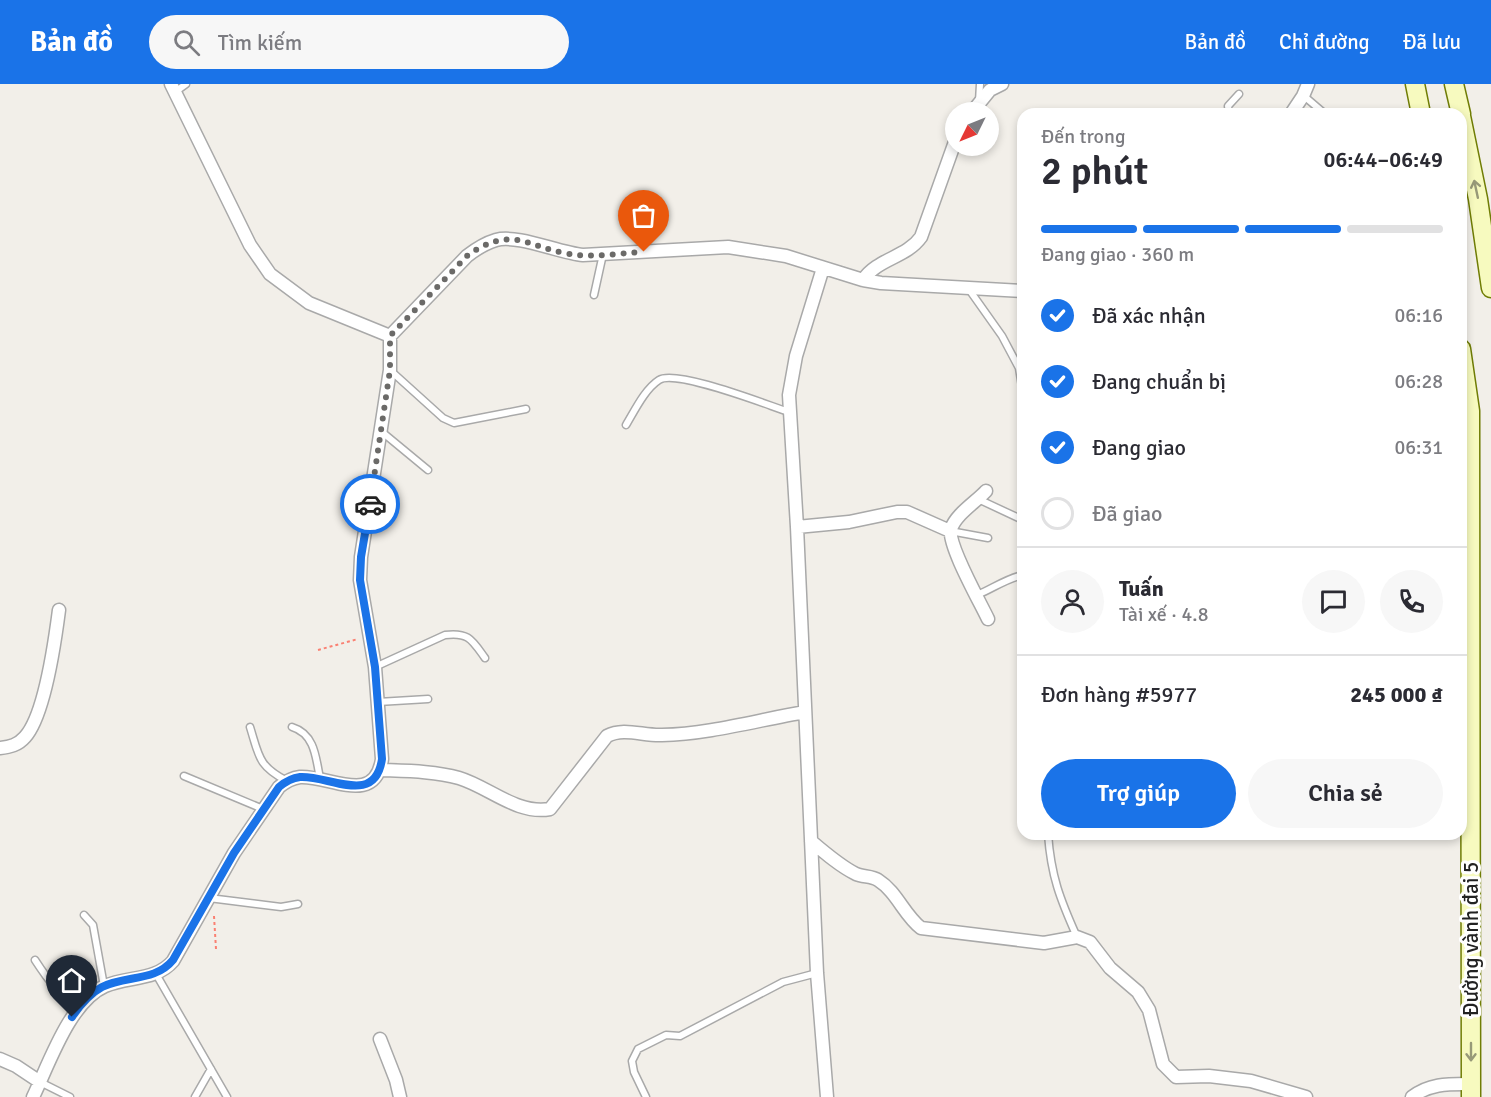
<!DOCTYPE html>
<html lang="vi">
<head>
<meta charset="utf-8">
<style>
  :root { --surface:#fff; --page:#f7f7f7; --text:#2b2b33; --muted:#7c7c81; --line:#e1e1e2; --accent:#1a73e8 }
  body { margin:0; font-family:Signika,sans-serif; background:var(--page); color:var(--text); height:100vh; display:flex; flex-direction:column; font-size:22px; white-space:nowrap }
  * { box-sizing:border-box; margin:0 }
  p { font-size:20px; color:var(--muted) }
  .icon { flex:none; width:33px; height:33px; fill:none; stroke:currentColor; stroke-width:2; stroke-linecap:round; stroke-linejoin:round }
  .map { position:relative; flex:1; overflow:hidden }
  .drawer { position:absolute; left:1017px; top:24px; width:450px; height:732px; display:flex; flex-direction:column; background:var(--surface); border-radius:18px; box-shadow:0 3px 9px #0003 }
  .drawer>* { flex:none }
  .needle { width:39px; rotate:227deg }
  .tools { position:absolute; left:945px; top:18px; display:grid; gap:12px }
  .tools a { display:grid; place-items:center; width:54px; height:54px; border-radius:50%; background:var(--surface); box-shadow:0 3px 9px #0003; font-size:30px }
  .pin { position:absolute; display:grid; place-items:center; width:51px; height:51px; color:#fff; margin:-62px -26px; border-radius:50% 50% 50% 0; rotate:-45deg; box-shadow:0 0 6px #0007 }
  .pin .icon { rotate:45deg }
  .courier { position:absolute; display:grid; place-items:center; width:60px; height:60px; margin:-30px; border:4px solid #1a73e8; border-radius:50%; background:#fff; color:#222; box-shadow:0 2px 8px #0007 }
  .head em { font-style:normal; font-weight:600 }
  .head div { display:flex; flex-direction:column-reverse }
  .head { display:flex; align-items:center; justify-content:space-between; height:102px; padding:0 24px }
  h1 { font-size:39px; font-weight:600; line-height:45px }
  .bar { display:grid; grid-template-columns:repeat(4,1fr); gap:9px 6px; align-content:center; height:72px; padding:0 24px }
  .bar i { height:8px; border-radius:4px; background:var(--line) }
  .bar .selected { background:var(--accent) }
  .bar p { grid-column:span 4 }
  .line { display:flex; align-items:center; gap:15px; padding:0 24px; border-top:2px solid var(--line) }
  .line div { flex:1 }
  .round { display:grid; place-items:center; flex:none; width:63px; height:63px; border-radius:32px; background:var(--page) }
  ol { padding:0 24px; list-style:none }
  li { display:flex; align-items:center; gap:18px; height:66px }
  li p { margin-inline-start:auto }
  li .icon { padding:6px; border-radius:50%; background:var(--accent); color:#fff; stroke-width:4 }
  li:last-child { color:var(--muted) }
  li i { width:33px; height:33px; border:3px solid var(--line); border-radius:50% }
  .action { display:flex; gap:12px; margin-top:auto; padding:12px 24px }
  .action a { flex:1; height:69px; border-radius:36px; background:var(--accent); color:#fff; font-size:24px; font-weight:600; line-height:69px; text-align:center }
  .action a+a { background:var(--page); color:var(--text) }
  header { display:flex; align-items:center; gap:36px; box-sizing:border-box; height:84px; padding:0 30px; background:var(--accent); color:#fff }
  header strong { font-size:28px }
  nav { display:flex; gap:33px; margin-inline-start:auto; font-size:21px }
  .search { width:420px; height:54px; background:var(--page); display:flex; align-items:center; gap:15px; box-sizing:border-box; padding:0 21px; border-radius:33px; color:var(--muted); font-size:22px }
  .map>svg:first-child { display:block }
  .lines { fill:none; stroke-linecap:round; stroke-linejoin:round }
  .service-casing { stroke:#a9a9a9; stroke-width:9 }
  .minor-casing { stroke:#a9a9a9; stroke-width:15 }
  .secondary-casing { stroke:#707d05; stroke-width:21 }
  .path { stroke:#fa8072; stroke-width:2; stroke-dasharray:3 3; stroke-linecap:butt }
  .service { stroke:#fff; stroke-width:6 }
  .minor { stroke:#fff; stroke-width:12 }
  .secondary { stroke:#f7fabf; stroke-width:18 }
  .oneway { stroke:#979978 }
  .done { stroke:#6b6a68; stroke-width:6; stroke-dasharray:0 10.8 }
  .route { stroke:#1a73e8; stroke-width:8 }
  .labels { text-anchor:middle; stroke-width:6; stroke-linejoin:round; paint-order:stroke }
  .street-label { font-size:21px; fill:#222; stroke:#fff }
</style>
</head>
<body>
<header>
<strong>Bản đồ</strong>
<div class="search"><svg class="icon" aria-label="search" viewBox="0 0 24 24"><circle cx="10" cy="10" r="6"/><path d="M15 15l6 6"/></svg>Tìm kiếm</div>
<nav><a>Bản đồ</a><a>Chỉ đường</a><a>Đã lưu</a></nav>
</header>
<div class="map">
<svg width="1491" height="1013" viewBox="0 0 1491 1013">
  <rect width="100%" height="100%" fill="#f2efe9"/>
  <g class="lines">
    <defs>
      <path id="service" d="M175 8 186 0
        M1304 12 1325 30
        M979 18 980 0
        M1229 30 1228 22 1239 10
        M968 204 1002 252 1019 284 1023 309
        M594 211 603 170
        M391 287 443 334 454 339 526 325
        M626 341C635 326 645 305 659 296 676 285 767 321 789 328
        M382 348 428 386
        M978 415 1023 436
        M950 447 988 454
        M977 511C992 505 1007 494 1023 491
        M375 583 445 551C469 548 472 556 485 574
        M378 618 428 615
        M250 643C259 672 258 682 287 697
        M292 643C315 650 316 674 320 695
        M184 692 263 725
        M1048 750C1051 792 1060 815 1077 853
        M209 814 281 823 298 820
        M84 831 93 841 104 902
        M35 876C50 899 56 907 79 921
        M156 890 227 1013
        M40 998 70 1013
        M195 1013 211 985
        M646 1013 634 988 632 977 638 965 666 951 680 952 783 898 817 889"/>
      <path id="minor" d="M171 0 250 161 270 190 309 219 390 252
        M972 28 990 6 1002 0
        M1291 30 1303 12 1308 0
        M823 184 796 272 789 311 797 443 817 889 827 1013
        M863 196C878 174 906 174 921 153L956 55
        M986 407C976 418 956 430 951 445 947 460 980 518 988 535
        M797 443 849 438 897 428H907L950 447
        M0 664C10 663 18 661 25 653 45 631 55 557 59 526
        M380 686C406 687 434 687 459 694 489 703 517 731 550 725L607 652C624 643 643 652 662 651 709 650 758 636 805 628
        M811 757C825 769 840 782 856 790 863 793 872 792 878 796 897 808 904 831 921 844L1044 859 1077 853 1090 858 1110 884 1138 908 1149 926 1163 980 1176 993 1209 992 1251 997 1306 1013
        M380 955 396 996 400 1013
        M0 975 16 982 40 998
        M33 1013C49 980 70 917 105 902 128 892 156 897 173 877L234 769 279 703C285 698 292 694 300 693 329 691 375 723 382 675L375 583 360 496 361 473 390 286V252L467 172C476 165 486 159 496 156 518 150 559 169 583 171L728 163 786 172 863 196 881 199 1023 207
        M1412 1013C1430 999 1449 1000 1471 1000"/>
      <path id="secondary" d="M1415 0 1421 30
        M1454 0 1461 30
        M1461 32 1478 115 1491 204
        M1461 265 1470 327 1471 1013"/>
    </defs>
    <use href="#service" class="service-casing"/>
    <use href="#minor" class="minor-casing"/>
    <use href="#secondary" class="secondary-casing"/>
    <path class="path" d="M318 566 358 555
      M214 832 216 865"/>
    <use href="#service" class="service"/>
    <use href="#minor" class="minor"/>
    <use href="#secondary" class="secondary"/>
  </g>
  <defs><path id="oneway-shaft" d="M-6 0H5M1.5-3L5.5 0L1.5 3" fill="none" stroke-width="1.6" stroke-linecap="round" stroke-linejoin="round" transform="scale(1.5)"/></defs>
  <g class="oneway">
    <use href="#oneway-shaft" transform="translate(1476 105) rotate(-102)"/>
    <use href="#oneway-shaft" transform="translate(1471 968) rotate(90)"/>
  </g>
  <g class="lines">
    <path class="done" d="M370 420 390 286V252L468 171C513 141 524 162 569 170 593 174 620 169 644 168"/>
    <path class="route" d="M72 933C80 921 89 910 102 903 126 891 155 898 173 876L234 769 279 703C285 698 292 694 300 693 329 691 375 723 382 675L375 583 360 496 361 473 370 420"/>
  </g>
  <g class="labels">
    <g class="street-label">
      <text transform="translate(1471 855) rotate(-90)" y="7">Đường vành đai 5</text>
    </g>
  </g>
</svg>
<div class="tools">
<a><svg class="needle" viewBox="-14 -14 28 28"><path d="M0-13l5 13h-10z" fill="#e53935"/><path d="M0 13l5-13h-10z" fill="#7c7c81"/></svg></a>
</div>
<div class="pin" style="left:644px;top:168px;background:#ea580c"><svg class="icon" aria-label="bag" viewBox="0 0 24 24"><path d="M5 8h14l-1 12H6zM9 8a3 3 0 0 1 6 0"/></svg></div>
<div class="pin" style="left:72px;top:933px;background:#1f2937"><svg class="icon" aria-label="home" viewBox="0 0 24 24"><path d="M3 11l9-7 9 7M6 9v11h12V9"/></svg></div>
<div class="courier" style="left:370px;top:420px"><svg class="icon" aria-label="car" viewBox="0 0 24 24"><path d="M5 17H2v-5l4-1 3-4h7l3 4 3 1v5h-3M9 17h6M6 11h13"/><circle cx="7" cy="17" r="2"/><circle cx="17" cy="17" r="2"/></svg></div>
<section class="drawer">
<div class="head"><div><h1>2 phút</h1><p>Đến trong</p></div><em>06:44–06:49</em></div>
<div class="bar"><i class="selected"></i><i class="selected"></i><i class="selected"></i><i></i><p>Đang giao · 360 m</p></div>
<ol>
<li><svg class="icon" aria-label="check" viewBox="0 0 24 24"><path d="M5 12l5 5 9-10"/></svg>Đã xác nhận<p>06:16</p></li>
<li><svg class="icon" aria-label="check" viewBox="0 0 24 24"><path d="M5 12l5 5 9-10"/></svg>Đang chuẩn bị<p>06:28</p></li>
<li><svg class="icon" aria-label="check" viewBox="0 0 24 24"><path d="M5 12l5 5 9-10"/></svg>Đang giao<p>06:31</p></li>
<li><i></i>Đã giao</li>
</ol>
<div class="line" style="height:108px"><a class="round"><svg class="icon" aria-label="person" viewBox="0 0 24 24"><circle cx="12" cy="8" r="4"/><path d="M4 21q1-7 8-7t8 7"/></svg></a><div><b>Tuấn</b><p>Tài xế · 4.8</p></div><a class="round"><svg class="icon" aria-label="chat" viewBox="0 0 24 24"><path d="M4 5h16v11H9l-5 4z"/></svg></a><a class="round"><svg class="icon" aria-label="phone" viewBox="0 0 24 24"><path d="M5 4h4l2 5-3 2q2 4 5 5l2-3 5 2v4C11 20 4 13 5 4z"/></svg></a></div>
<div class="line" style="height:78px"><div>Đơn hàng #5977</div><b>245 000 ₫</b></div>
<div class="action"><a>Trợ giúp</a><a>Chia sẻ</a></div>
</section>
</div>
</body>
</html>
